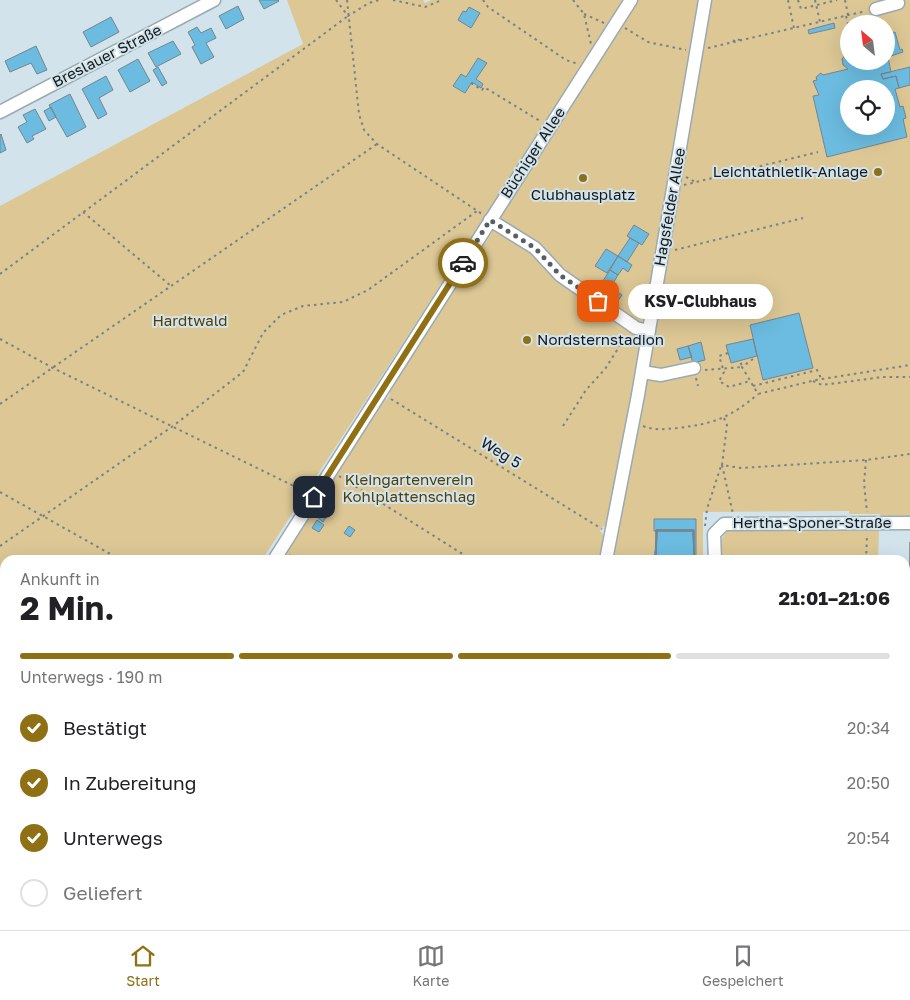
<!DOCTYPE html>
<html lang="de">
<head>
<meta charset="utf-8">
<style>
  :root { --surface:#fff; --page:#f6f6f6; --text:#202124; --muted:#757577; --line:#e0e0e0; --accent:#8f7015 }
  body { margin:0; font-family:"Golos Text",sans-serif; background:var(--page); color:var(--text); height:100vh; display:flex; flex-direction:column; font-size:19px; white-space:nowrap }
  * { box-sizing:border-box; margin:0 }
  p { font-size:16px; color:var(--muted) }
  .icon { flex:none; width:28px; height:28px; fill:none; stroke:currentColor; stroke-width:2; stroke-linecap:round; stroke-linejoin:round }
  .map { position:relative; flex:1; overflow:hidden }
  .drawer { position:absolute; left:0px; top:555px; width:910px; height:375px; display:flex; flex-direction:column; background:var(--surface); border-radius:15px 15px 0 0; box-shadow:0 5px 20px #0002 }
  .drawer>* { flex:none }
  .needle { width:32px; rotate:332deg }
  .controls { position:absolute; left:840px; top:15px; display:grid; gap:10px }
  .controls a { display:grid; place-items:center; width:55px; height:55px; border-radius:50%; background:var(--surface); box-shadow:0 5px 20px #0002; font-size:25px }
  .pin { position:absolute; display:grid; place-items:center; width:42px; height:42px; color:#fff; margin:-21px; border-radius:10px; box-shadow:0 2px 8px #0006 }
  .courier { position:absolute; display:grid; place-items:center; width:50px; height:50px; margin:-25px; border:4px solid #8f7015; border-radius:50%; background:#fff; color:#222; box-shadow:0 1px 6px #0007 }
  .bubble { position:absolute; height:35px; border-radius:18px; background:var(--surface); box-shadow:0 5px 20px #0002; font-size:16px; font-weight:700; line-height:35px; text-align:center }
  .head em { font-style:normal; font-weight:700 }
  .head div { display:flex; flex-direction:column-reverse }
  .head { display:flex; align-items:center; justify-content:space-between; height:85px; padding:0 20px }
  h1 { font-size:32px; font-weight:700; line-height:38px }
  .bar { display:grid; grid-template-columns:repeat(4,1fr); gap:8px 5px; align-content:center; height:60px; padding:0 20px }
  .bar i { height:6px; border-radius:4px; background:var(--line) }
  .bar .active { background:var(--accent) }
  .bar p { grid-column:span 4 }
  ol { padding:0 20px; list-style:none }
  li { display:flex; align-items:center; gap:15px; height:55px }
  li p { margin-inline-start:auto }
  li .icon { padding:5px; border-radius:50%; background:var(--accent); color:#fff; stroke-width:4 }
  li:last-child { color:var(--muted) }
  li i { width:28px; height:28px; border:2px solid var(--line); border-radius:50% }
  .tabs { display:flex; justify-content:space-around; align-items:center; height:70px; border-top:1px solid var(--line); background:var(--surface); font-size:14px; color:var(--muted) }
  .tabs a { display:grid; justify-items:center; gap:2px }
  .tabs .active { color:var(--accent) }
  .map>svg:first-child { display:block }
  .green { fill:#dcc795; fill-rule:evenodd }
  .building { fill:#6bbce0; stroke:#76858d; fill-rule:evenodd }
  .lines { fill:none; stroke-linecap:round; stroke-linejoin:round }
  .minor-casing { stroke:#9aaab2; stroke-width:15 }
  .path { stroke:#778389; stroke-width:2; stroke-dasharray:2.5 4; stroke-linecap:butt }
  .minor { stroke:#fff; stroke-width:12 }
  .done { stroke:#566064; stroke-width:5; stroke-dasharray:0 9 }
  .route { stroke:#8f7015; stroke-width:6 }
  .poi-dot { fill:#8f7015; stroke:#d2e3eb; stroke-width:2 }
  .labels { text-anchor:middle; stroke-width:4; stroke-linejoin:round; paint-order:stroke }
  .street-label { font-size:15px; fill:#13191c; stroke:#d2e3eb }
  .poi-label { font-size:15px; fill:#13191c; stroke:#d2e3eb; text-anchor:end }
  .park-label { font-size:15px; fill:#513e03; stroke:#d2e3eb }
</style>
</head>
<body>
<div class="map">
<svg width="910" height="930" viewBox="0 0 910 930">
  <rect width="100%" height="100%" fill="#d2e3eb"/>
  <path class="green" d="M287 0H423L425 3 431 0H910V517H881L880 514H849V511L703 512V560H696V519H654L657 547H654V560H612L618 533 603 526 600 531 605 537 602 560H281L286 556 288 548 382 400 387 399 390 394 388 390 491 234 494 228 485 217 262 560H5V677L0 685V206L303 44ZM849 24H886V61H849ZM849 89H886V126H849Z
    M849 527V531L879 530 878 560H719C719 547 719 538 730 529Z
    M905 692H910V807L905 804Z
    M905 852H910V905L905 904Z
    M460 925H525L524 928 527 930H460Z
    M549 925H706V930H550Z
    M719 925H899V930H719Z"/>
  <path class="building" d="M259 0H278L279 1 264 9Z
    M238 6 244 19 226 29 219 16Z
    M469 7 480 13 471 28 458 20 463 11 466 12Z
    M111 17 119 32 91 47 83 32Z
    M834 23 835 28 809 34 808 30Z
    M197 27 201 33 211 28 216 38 206 43 214 57 201 64 192 47 195 45 188 32Z
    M895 32 900 50 902 49 903 52 888 57 891 72 881 74 883 79 896 76 899 88 895 89 900 107 903 106 906 118 903 119 907 137 827 157 813 96 819 95 813 81 817 80 816 77 821 73 823 75 848 69 843 65 842 59 847 53 849 47V61H886V34ZM849 89H886V126H849Z
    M173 41 181 54 156 67 148 53Z
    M36 46 47 70 37 74 31 63 10 72 5 61Z
    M478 58 487 63 476 79 483 84 481 88 472 82 465 93 453 86 461 74 466 77Z
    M138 59 150 81 130 92 118 70Z
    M158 67 167 83 162 86 153 70Z
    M910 67V85L899 88 896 76 883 79 881 74Z
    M106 76 113 90 99 98 107 114 98 119 82 89Z
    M70 94 86 127 67 137 49 105Z
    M51 107 56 117 49 121 44 111Z
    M35 109 46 129 32 136 34 139 27 143 18 127 27 122 23 115Z
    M1 134 6 150 0 153V135Z
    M634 225 649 234 642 245 627 236Z
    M630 238 639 243 627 262 618 256Z
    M606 249 618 256 607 273 595 266Z
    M618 256 632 265 628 272 623 268 618 275 610 270Z
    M610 270 618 275 606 295 597 290Z
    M611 288 622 295 617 302 606 295Z
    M799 313 813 368 763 380 750 325Z
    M753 339 757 356 731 363 726 345Z
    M701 342 705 360 693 363 688 346Z
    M688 346 692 357 680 360 677 349Z
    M323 509 329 513 323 522 317 517Z
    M654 519H696V560H654L657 531H654Z
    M317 520 324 525 319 532 312 528Z
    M349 526 355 530 350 537 344 533Z
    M656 530H694V560L693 531H657L656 560Z
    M656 530H694V560L693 531H657L656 560Z
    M656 530H694V560L693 531H657L656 560Z
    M910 542V670H909Z
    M5 677V712L1 717 5 719V741L0 738V685Z
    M5 756V789L3 792 0 790V764Z
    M5 887V924L0 930V921L4 915 0 913V890L2 891Z
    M75 925H115L111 930H72Z
    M331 925H361L369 930H328Z
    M398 925H429L426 930H395Z"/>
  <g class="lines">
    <defs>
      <path id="minor" d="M876 9 898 3
        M0 112 214 0
        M490 220 535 248 560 275 636 328 649 331
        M642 372 661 375 694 368
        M274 560 631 0
        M606 560 638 395 705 0
        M715 560 714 534 724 524 910 523
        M905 807 910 810
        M229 925 237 930
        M715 925 716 930
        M60 930 63 925
        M146 930 149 925
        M310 930 314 925
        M441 930 447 926
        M534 930 535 925"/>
    </defs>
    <use href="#minor" class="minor-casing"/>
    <path class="path" d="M336 0 348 16 369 3 379 0
      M347 0 359 114 364 130 377 144 482 214
      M393 0 425 7 442 0
      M483 0 488 7 566 60 578 64
      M573 0 584 14 591 44
      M788 0 794 28
      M798 0 801 9 837 0
      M815 0 820 22
      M845 0 848 15
      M584 14 604 23
      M846 16 849 28
      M625 28 648 42 686 50
      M733 42 735 39 741 40
      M708 48 866 11
      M471 83 482 90 484 87 540 121
      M686 177 695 182
      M684 185 818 152
      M83 212 171 286
      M675 250 803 218
      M0 274 348 16
      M0 339 53 368 306 492
      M728 353 719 356 724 372 719 381 729 387 750 381
      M753 359 742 367 758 394 816 380 910 365
      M705 370 742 367 740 360
      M696 378 698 386
      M813 381 822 385 883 377H910
      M753 386 817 370 821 378
      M391 399 602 529
      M0 404 377 144
      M724 418 727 425 722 465 741 468 866 460 910 454
      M563 426 586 390 605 369 621 344 630 336
      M643 426C655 431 664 429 677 428 713 424 730 418 758 394
      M866 460 864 483 867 512
      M722 465 733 514
      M339 476 472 560
      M0 492 121 560
      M705 526 707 509 721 466
      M0 546 173 426 243 372 263 333 281 315 303 306 343 302 368 290 477 211
      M289 555 297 560
      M866 560 867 535
      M905 676 908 675
      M0 801 5 804
      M0 837 5 830
      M905 842H910
      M416 925 422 930
      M424 925 427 927 426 930
      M864 925 866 930
      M9 930 13 925
      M38 930 42 925"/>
    <use href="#minor" class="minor"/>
  </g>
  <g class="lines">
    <path class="done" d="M463 263 490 220 535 248 560 275 598 301"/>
    <path class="route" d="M314 497 463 263"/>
  </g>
  <g class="poi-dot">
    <circle cx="878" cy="172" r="5"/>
    <circle cx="583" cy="178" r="5"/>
    <circle cx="527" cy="340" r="5"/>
  </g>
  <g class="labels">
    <g class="street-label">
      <text transform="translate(107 56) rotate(-27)" y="5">Breslauer Straße</text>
      <text transform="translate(533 153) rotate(-57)" y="5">Büchiger Allee</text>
      <text transform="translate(670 207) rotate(-80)" y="5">Hagsfelder Allee</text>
      <text transform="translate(501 453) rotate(32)" y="5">Weg 5</text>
      <text x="812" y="528">Hertha-Sponer-Straße</text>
    </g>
    <g class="poi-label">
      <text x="868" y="177">Leichtathletik-Anlage</text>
      <text x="583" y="200" text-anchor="middle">Clubhausplatz</text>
      <text x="537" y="345" text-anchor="start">Nordsternstadion</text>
    </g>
    <g class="park-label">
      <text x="190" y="326">Hardtwald</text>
      <text x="409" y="485">Kleingartenverein<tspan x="409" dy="17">Kohlplattenschlag</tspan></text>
    </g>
  </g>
</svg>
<div class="controls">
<a><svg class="needle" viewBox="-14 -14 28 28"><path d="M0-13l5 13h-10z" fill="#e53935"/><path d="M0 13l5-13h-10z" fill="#757577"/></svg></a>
<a><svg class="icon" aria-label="locate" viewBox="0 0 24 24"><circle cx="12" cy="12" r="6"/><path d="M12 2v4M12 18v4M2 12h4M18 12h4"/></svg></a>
</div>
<div class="pin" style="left:598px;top:301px;background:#ea580c"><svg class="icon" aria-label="bag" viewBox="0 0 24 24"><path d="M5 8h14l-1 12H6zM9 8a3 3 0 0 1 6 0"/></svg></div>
<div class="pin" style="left:314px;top:497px;background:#1f2937"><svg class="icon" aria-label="home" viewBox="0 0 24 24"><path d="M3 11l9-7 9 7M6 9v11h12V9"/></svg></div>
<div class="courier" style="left:463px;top:263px"><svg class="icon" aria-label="car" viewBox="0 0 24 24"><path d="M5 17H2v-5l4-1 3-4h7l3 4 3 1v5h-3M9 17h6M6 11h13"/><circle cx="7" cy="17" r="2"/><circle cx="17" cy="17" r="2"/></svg></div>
<div class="bubble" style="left:628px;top:284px;width:145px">KSV-Clubhaus</div>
<section class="drawer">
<div class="head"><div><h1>2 Min.</h1><p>Ankunft in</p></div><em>21:01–21:06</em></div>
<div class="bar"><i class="active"></i><i class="active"></i><i class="active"></i><i></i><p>Unterwegs · 190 m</p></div>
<ol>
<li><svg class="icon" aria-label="check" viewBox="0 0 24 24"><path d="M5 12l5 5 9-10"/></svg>Bestätigt<p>20:34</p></li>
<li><svg class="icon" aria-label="check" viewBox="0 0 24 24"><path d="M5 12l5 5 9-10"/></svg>In Zubereitung<p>20:50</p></li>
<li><svg class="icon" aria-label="check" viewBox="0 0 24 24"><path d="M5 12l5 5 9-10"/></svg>Unterwegs<p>20:54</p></li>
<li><i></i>Geliefert</li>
</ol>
</section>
</div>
<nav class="tabs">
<a class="active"><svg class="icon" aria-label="home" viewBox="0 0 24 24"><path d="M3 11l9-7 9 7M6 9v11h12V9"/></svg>Start</a>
<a><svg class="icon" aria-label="map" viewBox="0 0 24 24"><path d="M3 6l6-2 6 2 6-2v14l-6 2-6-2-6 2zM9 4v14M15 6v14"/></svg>Karte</a>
<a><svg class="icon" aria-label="saved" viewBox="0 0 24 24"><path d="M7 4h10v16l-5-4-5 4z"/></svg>Gespeichert</a>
</nav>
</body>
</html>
